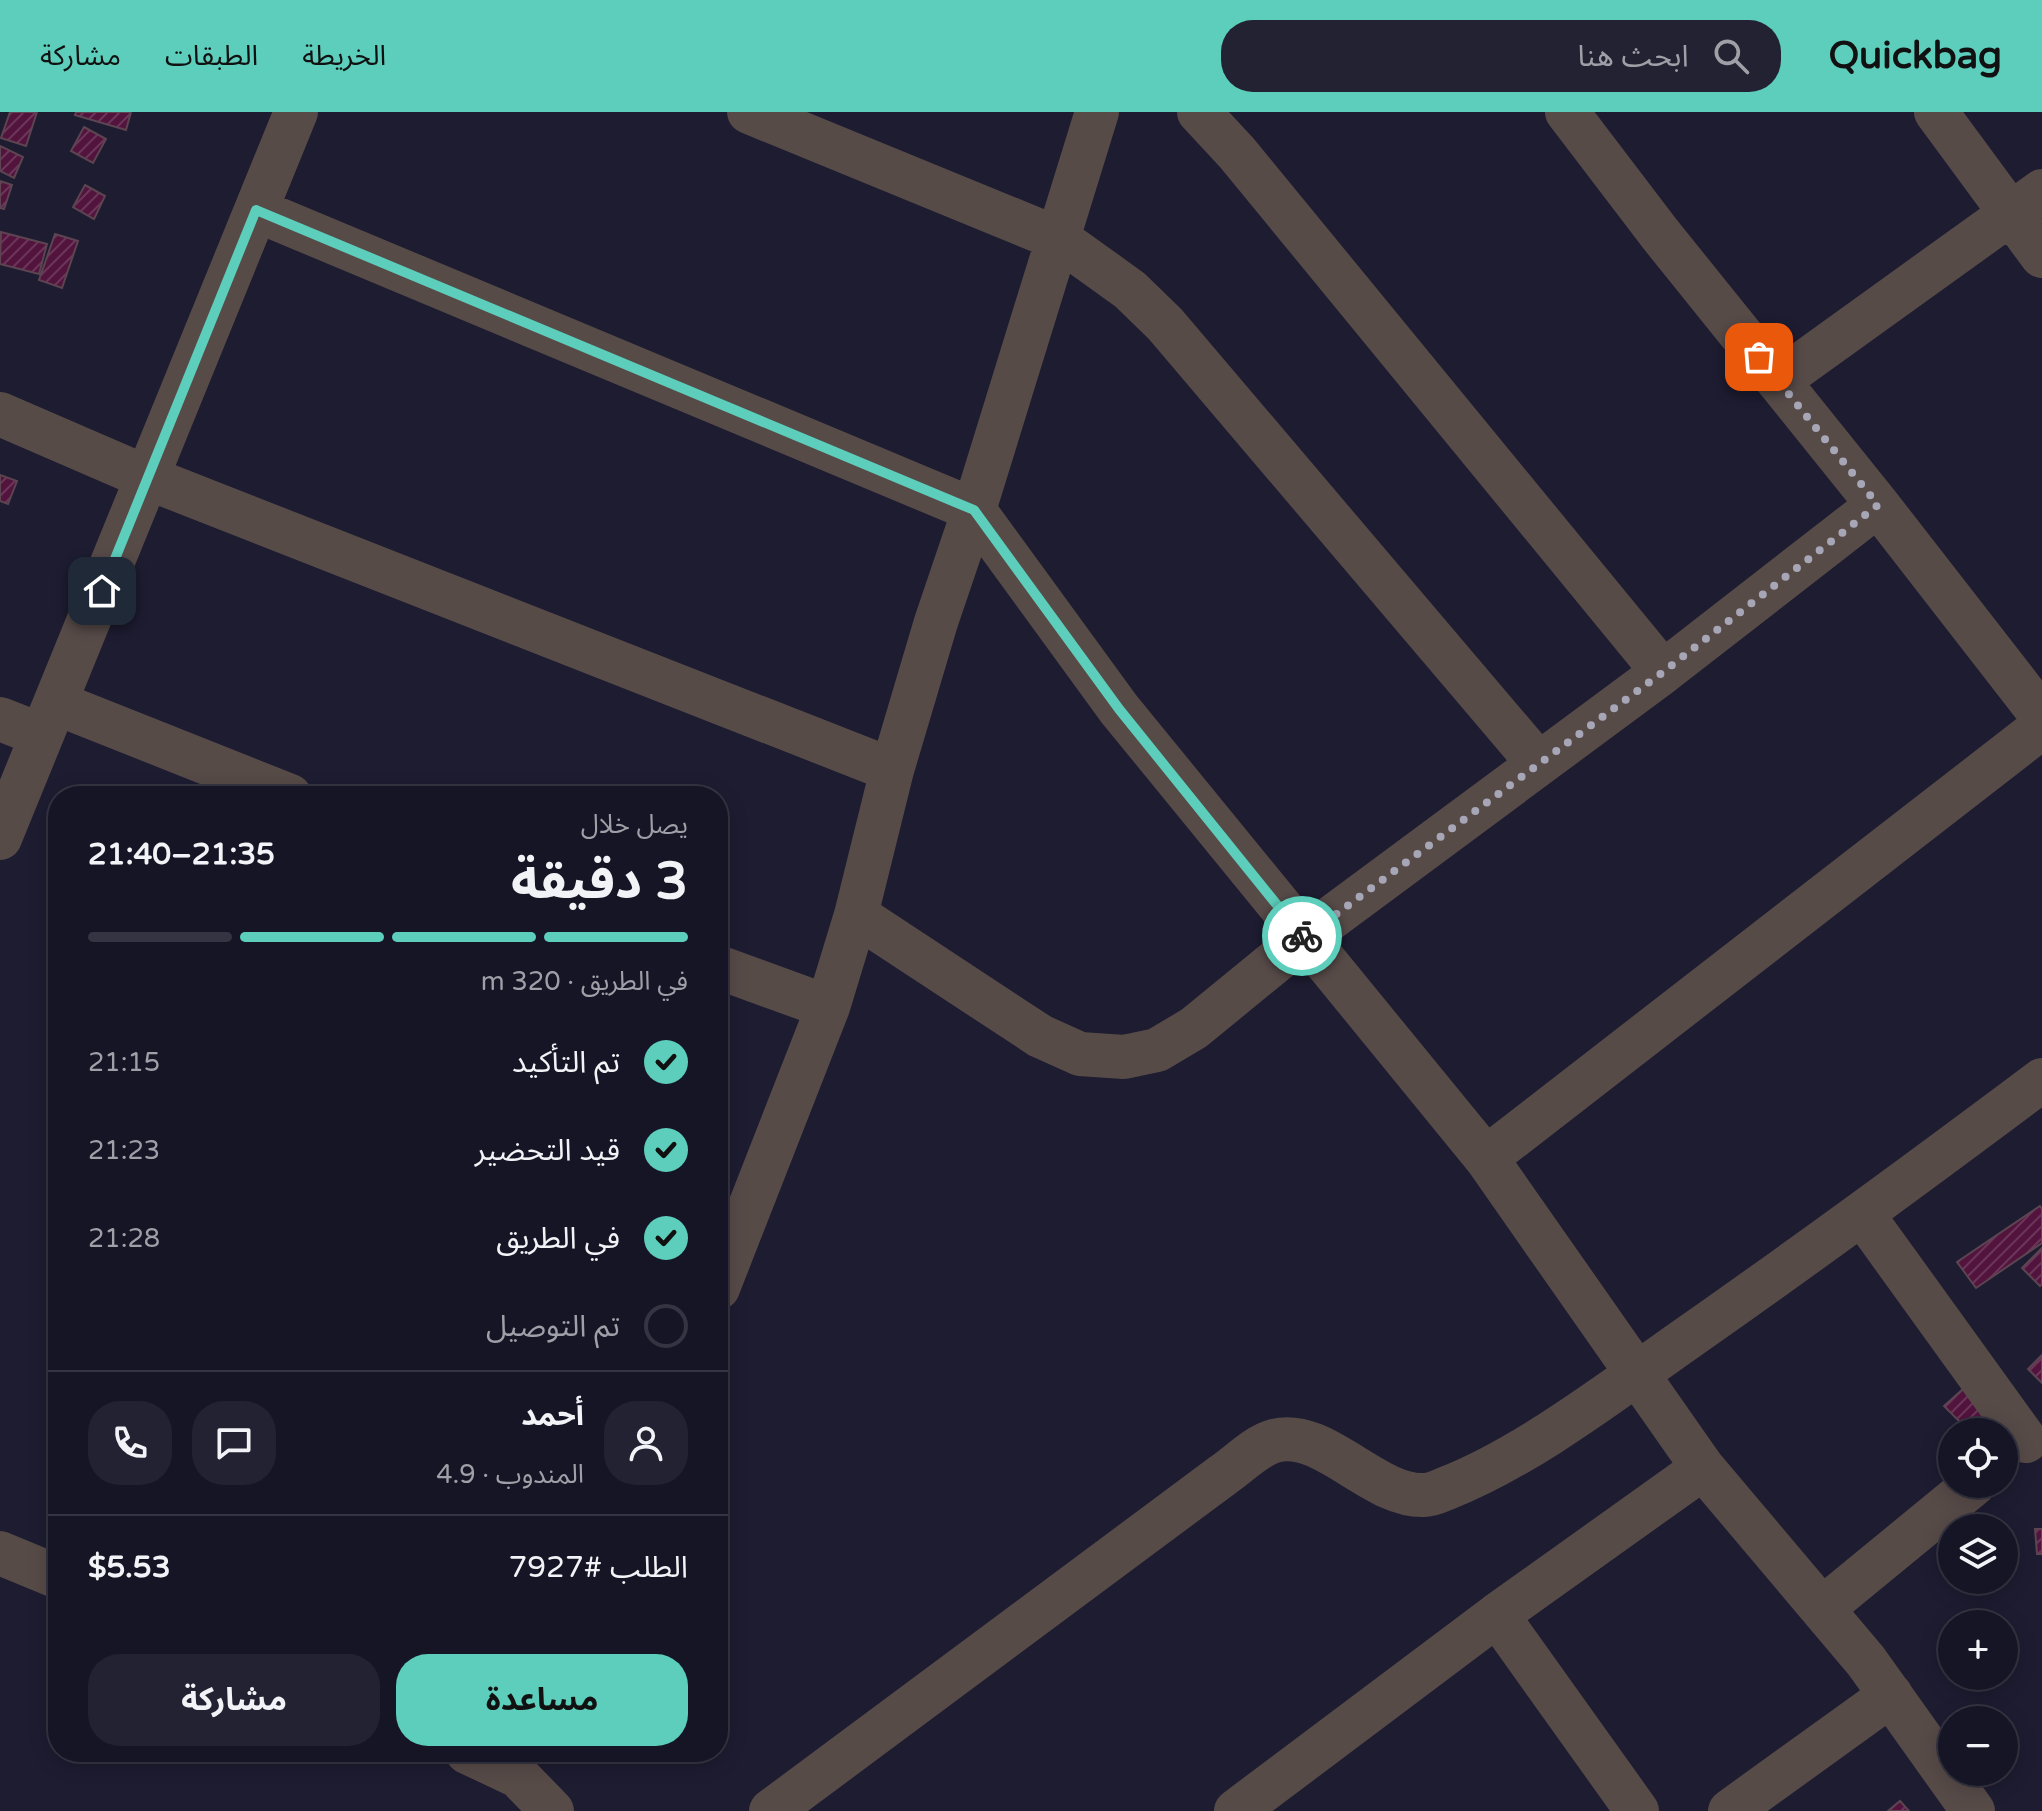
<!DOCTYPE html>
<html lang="ar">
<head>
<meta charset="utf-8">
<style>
  :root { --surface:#161525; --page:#232232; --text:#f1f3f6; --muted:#9e9fa7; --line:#353442; --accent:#5ccebb }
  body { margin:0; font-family:"Varela Round","Noto Sans Arabic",sans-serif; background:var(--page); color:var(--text); direction:rtl; height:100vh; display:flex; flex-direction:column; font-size:30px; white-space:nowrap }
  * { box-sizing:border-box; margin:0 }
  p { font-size:26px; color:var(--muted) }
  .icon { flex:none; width:44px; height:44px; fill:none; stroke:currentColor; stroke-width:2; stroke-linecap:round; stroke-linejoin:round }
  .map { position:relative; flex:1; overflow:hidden; direction:ltr }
  .panel { position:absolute; left:48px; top:674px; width:680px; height:976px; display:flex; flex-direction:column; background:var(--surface); border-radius:32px; box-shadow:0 4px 20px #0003,0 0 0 2px var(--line); direction:rtl }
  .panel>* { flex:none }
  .tools { position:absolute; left:1938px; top:1306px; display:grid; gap:16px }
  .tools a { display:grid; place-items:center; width:80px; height:80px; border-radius:50%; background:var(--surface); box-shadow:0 4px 20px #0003,0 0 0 2px var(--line); font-size:40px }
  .pin { position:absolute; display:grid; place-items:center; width:68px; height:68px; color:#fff; margin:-34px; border-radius:16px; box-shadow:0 4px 12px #0006 }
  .courier { position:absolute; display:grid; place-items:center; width:80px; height:80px; margin:-40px; border:6px solid #5ccebb; border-radius:50%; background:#fff; color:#222; box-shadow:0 2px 10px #0007 }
  .overview em { font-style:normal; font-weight:700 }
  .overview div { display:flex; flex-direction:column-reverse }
  .overview { display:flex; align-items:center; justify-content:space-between; height:136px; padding:0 40px }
  h1 { font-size:52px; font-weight:700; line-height:60px }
  .bar { display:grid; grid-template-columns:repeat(4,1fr); gap:12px 8px; align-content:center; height:96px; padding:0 40px }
  .bar i { height:10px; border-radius:6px; background:var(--line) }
  .bar .current { background:var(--accent) }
  .bar p { grid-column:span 4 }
  .line { display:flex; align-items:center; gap:20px; padding:0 40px; border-top:2px solid var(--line) }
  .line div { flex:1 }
  .round { display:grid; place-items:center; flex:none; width:84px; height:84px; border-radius:32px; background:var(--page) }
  ol { padding:0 40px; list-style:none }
  li { display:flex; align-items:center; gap:24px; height:88px }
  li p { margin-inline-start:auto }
  li .icon { padding:8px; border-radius:50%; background:var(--accent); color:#111; stroke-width:4 }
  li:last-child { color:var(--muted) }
  li i { width:44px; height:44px; border:4px solid var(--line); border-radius:50% }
  .cta { display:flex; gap:16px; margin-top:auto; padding:16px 40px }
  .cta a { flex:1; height:92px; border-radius:32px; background:var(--accent); color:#111; font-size:32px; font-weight:700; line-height:92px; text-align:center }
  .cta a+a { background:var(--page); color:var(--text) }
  header { display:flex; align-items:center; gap:48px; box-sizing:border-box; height:112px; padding:0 40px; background:var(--accent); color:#111 }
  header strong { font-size:38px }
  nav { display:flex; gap:44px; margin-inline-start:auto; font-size:28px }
  .search { width:560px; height:72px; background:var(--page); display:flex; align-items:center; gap:20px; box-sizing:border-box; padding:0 28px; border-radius:32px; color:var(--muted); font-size:30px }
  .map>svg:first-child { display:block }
  .building { fill:url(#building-hatch); stroke:#5c4451; stroke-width:2 }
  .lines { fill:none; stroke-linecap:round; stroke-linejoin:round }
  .minor { stroke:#574b48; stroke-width:44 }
  .done { stroke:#a7a6b6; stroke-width:8; stroke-dasharray:0 14.4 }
  .route { stroke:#5ccebb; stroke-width:10 }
</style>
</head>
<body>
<header>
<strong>Quickbag</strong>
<div class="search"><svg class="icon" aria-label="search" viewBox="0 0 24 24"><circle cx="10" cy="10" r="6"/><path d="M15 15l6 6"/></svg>ابحث هنا</div>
<nav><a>الخريطة</a><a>الطبقات</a><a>مشاركة</a></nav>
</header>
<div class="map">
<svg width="2042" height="1699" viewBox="0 0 2042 1699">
  <defs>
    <pattern id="building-hatch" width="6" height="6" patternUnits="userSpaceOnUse" patternTransform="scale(2)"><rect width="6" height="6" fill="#52133d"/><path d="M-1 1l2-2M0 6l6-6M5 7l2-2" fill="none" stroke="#6b365a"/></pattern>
  </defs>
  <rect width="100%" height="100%" fill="#1d1c31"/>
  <path class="building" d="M10 0H37L26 34 1 26Z
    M76 0H131L126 18 75 3Z
    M84 15 106 27 93 51 71 39Z
    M0 34 23 45 14 66 0 59Z
    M0 69 12 73 4 97 0 96Z
    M85 73 105 84 94 107 73 95Z
    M1 120 47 132 39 162 0 152Z
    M55 122 78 129 62 176 39 168Z
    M0 363 17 369 8 392 0 389Z
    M2040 1094 2042 1097V1131L1976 1176 1957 1150Z
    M2042 1136V1172L2040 1174 2022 1156Z
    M2042 1243V1271L2028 1257Z
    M1963 1277 1992 1308 1979 1320H1970L1944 1294Z
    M2035 1417H2042V1442H2037Z
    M1900 1689 1909 1699H1888Z"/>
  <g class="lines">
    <path class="minor" d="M749 0 1059 127 1130 178 1165 212 1538 651
      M1199 0 1237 41 1663 560
      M1567 0 1660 122 1878 393 2042 604
      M1936 0 2042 144
      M256 98 974 398 1119 597 1486 1046 1703 1356 1866 1549 1973 1699
      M1778 269 2042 79
      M0 302 148 366 892 658
      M56 591 290 684
      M0 607 41 623
      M0 726 296 0
      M856 803 1040 924 1080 942 1124 945 1157 938 1194 916 1304 826 1663 560 1878 393
      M718 855 828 895
      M1486 1046 2042 615
      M1863 1103 2026 1329
      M718 1176 828 895 856 803 892 658 936 510 974 398 1097 0
      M0 1441 58 1465
      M1823 1496 1974 1372
      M1497 1503 1637 1699
      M467 1640 518 1664 552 1699
      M771 1699 1223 1363C1238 1353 1256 1334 1274 1329 1323 1315 1373 1385 1424 1383 1432 1383 1440 1379 1447 1376 1524 1346 1611 1280 1679 1232 1802 1146 1922 1058 2042 968
      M1236 1699 1497 1503 1703 1356
      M1730 1699 1891 1583"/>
  </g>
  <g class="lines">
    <path class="done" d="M1302 824 1304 826 1663 560 1878 393 1759 245"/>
    <path class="route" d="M102 479 256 98 974 398 1119 597 1302 824"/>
  </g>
</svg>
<div class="tools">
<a><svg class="icon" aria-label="locate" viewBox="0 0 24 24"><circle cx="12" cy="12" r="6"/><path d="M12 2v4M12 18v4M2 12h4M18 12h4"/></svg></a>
<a><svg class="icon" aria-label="layers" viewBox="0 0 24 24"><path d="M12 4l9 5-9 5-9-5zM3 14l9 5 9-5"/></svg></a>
<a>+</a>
<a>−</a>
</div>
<div class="pin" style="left:1759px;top:245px;background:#ea580c"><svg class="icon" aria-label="bag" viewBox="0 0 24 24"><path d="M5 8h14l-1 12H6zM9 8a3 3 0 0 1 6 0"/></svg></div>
<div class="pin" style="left:102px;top:479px;background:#1f2937"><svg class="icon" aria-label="home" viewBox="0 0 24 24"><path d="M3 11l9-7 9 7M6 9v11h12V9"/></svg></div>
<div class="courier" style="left:1302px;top:824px"><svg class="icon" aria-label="bike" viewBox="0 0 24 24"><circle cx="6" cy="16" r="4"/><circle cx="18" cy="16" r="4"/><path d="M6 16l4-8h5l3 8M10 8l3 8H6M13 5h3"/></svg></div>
<section class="panel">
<div class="overview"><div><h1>3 دقيقة</h1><p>يصل خلال</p></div><em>21:35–21:40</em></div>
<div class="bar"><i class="current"></i><i class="current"></i><i class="current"></i><i></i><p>في الطريق · 320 m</p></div>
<ol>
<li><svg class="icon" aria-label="check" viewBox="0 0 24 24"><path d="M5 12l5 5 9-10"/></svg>تم التأكيد<p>21:15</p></li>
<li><svg class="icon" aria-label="check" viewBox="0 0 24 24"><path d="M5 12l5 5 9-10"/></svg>قيد التحضير<p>21:23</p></li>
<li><svg class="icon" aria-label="check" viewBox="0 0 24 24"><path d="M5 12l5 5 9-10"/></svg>في الطريق<p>21:28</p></li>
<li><i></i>تم التوصيل</li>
</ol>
<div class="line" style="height:144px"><a class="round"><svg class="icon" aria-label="person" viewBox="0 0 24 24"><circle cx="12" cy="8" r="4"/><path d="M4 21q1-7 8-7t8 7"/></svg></a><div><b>أحمد</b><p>المندوب · 4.9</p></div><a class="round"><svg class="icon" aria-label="chat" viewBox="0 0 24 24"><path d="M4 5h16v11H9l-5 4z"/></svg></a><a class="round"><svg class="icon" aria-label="phone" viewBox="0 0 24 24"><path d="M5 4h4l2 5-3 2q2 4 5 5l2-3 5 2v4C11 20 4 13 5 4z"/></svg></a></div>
<div class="line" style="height:104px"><div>الطلب #7927</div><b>$5.53</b></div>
<div class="cta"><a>مساعدة</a><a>مشاركة</a></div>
</section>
</div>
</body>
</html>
